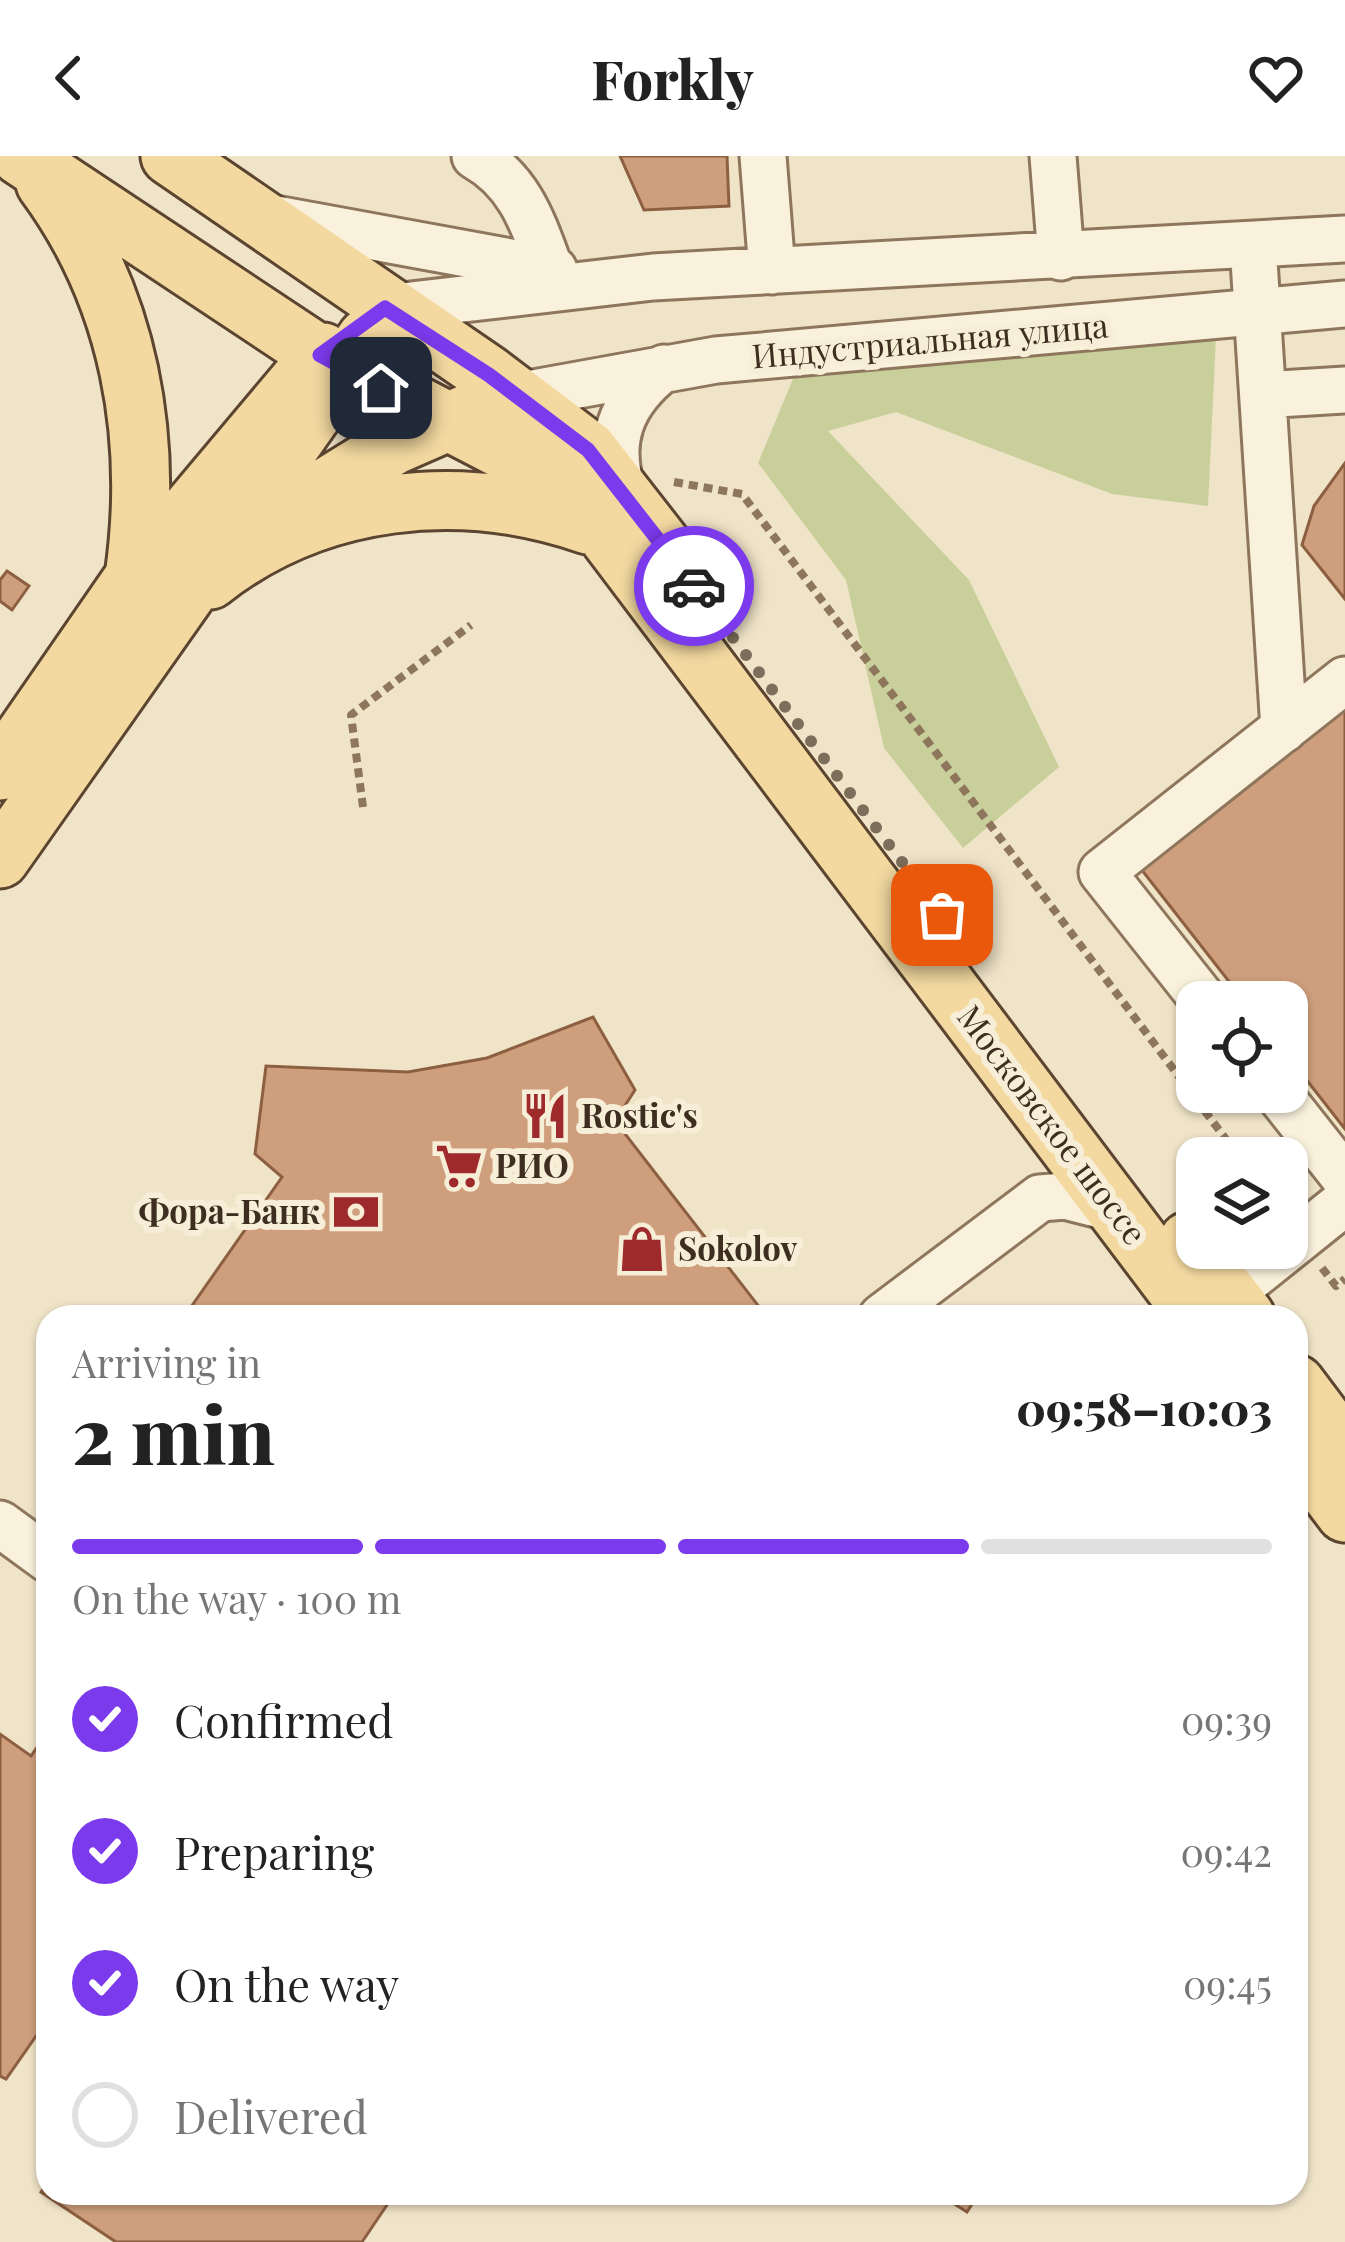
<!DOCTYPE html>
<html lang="en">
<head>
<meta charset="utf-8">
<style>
  :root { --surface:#fff; --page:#f6f6f6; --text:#222; --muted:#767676; --line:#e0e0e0; --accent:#7c3aed }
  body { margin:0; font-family:"Playfair Display",serif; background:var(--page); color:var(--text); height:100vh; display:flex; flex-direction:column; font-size:45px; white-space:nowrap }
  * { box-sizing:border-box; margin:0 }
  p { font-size:39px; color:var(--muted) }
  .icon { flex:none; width:66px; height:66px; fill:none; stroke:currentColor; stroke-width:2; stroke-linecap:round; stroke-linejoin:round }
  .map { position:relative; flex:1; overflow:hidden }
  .panel { position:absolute; left:36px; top:1149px; width:1272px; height:900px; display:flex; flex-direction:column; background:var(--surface); border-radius:36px; box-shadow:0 3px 9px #0004 }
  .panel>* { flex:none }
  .controls { position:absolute; left:1176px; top:825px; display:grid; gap:24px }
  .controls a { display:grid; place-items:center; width:132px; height:132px; border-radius:24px; background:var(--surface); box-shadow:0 3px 9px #0004; font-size:60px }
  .pin { position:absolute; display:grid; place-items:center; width:102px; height:102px; color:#fff; margin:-51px; border-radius:24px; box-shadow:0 6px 18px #0006 }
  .courier { position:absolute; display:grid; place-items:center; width:120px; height:120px; margin:-60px; border:9px solid #7c3aed; border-radius:50%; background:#fff; color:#222; box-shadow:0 3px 15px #0007 }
  .summary em { font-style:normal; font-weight:800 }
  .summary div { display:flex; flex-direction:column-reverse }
  .summary { display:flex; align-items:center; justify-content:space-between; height:204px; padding:0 36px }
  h1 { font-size:78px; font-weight:800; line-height:90px }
  .bar { display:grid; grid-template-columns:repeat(4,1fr); gap:18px 12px; align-content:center; height:144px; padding:0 36px }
  .bar i { height:15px; border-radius:9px; background:var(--line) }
  .bar .selected { background:var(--accent) }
  .bar p { grid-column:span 4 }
  ol { padding:0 36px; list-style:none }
  li { display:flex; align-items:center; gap:36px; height:132px }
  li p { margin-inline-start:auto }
  li .icon { padding:12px; border-radius:50%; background:var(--accent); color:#fff; stroke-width:4 }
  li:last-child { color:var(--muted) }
  li i { width:66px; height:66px; border:6px solid var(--line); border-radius:50% }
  header { display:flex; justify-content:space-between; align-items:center; height:156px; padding:0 36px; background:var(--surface); font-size:54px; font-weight:800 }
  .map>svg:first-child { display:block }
  .green { fill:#c9cf9b }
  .building { fill:#cf9f7d; stroke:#8d5f41; stroke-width:3 }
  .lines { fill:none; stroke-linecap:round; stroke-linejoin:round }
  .minor-casing { stroke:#8d765c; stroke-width:51 }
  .major-casing { stroke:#5b4430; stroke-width:63 }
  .path { stroke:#8d765c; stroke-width:8; stroke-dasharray:9 6; stroke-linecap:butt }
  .minor { stroke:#faf1dc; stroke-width:45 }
  .major { stroke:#f3d9a0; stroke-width:57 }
  .done { stroke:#7c6e5b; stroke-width:12; stroke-dasharray:0 21.6 }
  .route { stroke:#7c3aed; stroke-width:15 }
  .labels { text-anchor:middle; stroke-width:12; stroke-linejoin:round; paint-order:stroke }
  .street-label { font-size:33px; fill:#3d2e20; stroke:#f7eed8 }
  .poi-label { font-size:33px; font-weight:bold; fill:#3d2e20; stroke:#f7eed8; text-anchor:start }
</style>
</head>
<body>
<header><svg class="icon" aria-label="back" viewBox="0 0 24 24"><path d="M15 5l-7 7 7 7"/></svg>Forkly<svg class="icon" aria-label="heart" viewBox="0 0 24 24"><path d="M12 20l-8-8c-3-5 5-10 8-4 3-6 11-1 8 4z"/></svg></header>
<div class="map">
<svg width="1345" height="2086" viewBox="0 0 1345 2086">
  <rect width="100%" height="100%" fill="#f0e4c8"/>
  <path class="green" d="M1217 159 1208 350 1112 338 896 256 828 275 969 424 1059 611 963 692 884 592 846 424 758 307 810 182Z"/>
  <path class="building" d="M620 0H727L729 50 644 54Z
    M1345 307V443L1302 389 1314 350Z
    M7 415 29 430 12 454 0 445V424Z
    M1345 553V973L1287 899V846H1245L1141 713Z
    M593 861 635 934 615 965 767 1161H184L282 1021 255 998 266 910 408 916 487 902Z
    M48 1575V1863L6 1923 0 1920V1578L31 1600Z
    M48 2026V2037H395L362 2086H116L41 2036Z
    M937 2037H979L967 2056Z"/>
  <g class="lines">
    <defs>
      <path id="minor" d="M475 0C520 25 533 67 550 113
        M763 0 772 115
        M1053 0 1061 101
        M270 62 554 114
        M1253 89 1284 573
        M385 152 653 121 1345 83
        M1263 239 1345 234
        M517 240 716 204 1345 148
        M624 339C605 287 620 246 664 212
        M1205 846 1102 716 1345 524
        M1277 936 1345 1022
        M1229 1139 1345 1046
        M882 1161 1040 1042 1065 1040 1116 1053
        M0 1368 48 1403"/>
      <path id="major" d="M20 0 320 199 511 298 603 374 1197 1161
        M170 0 489 219 588 294 673 403
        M45 27C130 142 154 282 134 421
        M286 356 393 290 473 255
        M210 424C318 339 461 325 588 369
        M0 615 134 421 323 196
        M0 703 367 181
        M1188 1085 1246 1161
        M1296 1228 1345 1293
        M1296 1292 1345 1357"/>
    </defs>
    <use href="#minor" class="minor-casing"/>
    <use href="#major" class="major-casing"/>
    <path class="path" d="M674 326 742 338 1240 1002
      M363 651 351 559 471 469
      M1322 1112 1336 1130 1345 1123"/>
    <use href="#minor" class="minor"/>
    <use href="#major" class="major"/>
  </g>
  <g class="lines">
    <path class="done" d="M694 430 942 759"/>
    <path class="route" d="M381 232 320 199 385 152 489 219 588 294 694 430"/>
  </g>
  <defs>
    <symbol id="restaurant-bare" viewBox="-9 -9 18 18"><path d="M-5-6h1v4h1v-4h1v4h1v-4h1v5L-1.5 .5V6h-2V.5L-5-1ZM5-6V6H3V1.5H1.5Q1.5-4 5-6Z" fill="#9e2a2b" stroke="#f7eed8" stroke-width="2.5" paint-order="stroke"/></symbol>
    <symbol id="supermarket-bare" viewBox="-9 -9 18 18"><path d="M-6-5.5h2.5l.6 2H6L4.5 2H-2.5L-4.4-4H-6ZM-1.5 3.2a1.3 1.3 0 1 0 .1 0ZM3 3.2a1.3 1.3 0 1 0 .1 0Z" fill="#9e2a2b" stroke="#f7eed8" stroke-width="2.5" paint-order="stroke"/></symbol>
    <symbol id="bank-bare" viewBox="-9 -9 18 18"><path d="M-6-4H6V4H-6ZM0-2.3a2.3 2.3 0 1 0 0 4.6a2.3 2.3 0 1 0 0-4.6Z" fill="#9e2a2b" stroke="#f7eed8" stroke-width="2.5" paint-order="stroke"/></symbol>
    <symbol id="shop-bare" viewBox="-9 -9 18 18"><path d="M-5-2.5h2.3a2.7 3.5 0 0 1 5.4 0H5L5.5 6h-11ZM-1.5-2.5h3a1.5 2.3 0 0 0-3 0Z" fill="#9e2a2b" stroke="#f7eed8" stroke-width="2.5" paint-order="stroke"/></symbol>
  </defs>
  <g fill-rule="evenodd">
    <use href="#restaurant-bare" x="512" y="927" width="66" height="66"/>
    <use href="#supermarket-bare" x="426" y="977" width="66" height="66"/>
    <use href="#bank-bare" x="323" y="1023" width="66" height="66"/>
    <use href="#shop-bare" x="609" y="1060" width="66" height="66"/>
  </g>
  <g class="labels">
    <g class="street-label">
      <text transform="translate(930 185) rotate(-5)" y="12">Индустриальная улица</text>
      <text transform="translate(1052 969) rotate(53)" y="12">Московское шоссе</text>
    </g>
    <g class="poi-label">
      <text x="581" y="972">Rostic's</text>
      <text x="495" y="1022">РИО</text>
      <text x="320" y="1068" text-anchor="end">Фора-Банк</text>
      <text x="678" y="1105">Sokolov</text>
    </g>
  </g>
</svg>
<div class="controls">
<a><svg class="icon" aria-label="locate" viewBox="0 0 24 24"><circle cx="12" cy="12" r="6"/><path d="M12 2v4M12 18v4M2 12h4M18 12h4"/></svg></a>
<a><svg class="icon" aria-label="layers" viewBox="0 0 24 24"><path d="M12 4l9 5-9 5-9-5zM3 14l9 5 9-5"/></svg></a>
</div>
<div class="pin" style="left:942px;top:759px;background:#ea580c"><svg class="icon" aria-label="bag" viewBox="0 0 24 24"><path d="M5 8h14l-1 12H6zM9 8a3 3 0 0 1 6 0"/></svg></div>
<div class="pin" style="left:381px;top:232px;background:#1f2937"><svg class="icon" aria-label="home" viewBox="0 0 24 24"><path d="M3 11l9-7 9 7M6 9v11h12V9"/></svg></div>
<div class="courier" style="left:694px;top:430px"><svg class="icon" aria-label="car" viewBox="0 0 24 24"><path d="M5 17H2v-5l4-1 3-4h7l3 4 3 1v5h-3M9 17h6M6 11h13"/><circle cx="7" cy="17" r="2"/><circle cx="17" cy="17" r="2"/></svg></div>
<section class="panel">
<div class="summary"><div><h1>2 min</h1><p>Arriving in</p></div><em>09:58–10:03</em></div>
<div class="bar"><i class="selected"></i><i class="selected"></i><i class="selected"></i><i></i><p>On the way · 100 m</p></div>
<ol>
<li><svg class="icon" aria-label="check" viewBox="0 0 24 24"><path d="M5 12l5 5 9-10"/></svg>Confirmed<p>09:39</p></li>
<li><svg class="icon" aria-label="check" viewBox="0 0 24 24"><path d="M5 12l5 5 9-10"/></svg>Preparing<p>09:42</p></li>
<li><svg class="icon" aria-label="check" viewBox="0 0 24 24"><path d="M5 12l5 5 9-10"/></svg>On the way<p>09:45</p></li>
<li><i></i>Delivered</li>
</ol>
</section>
</div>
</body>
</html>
